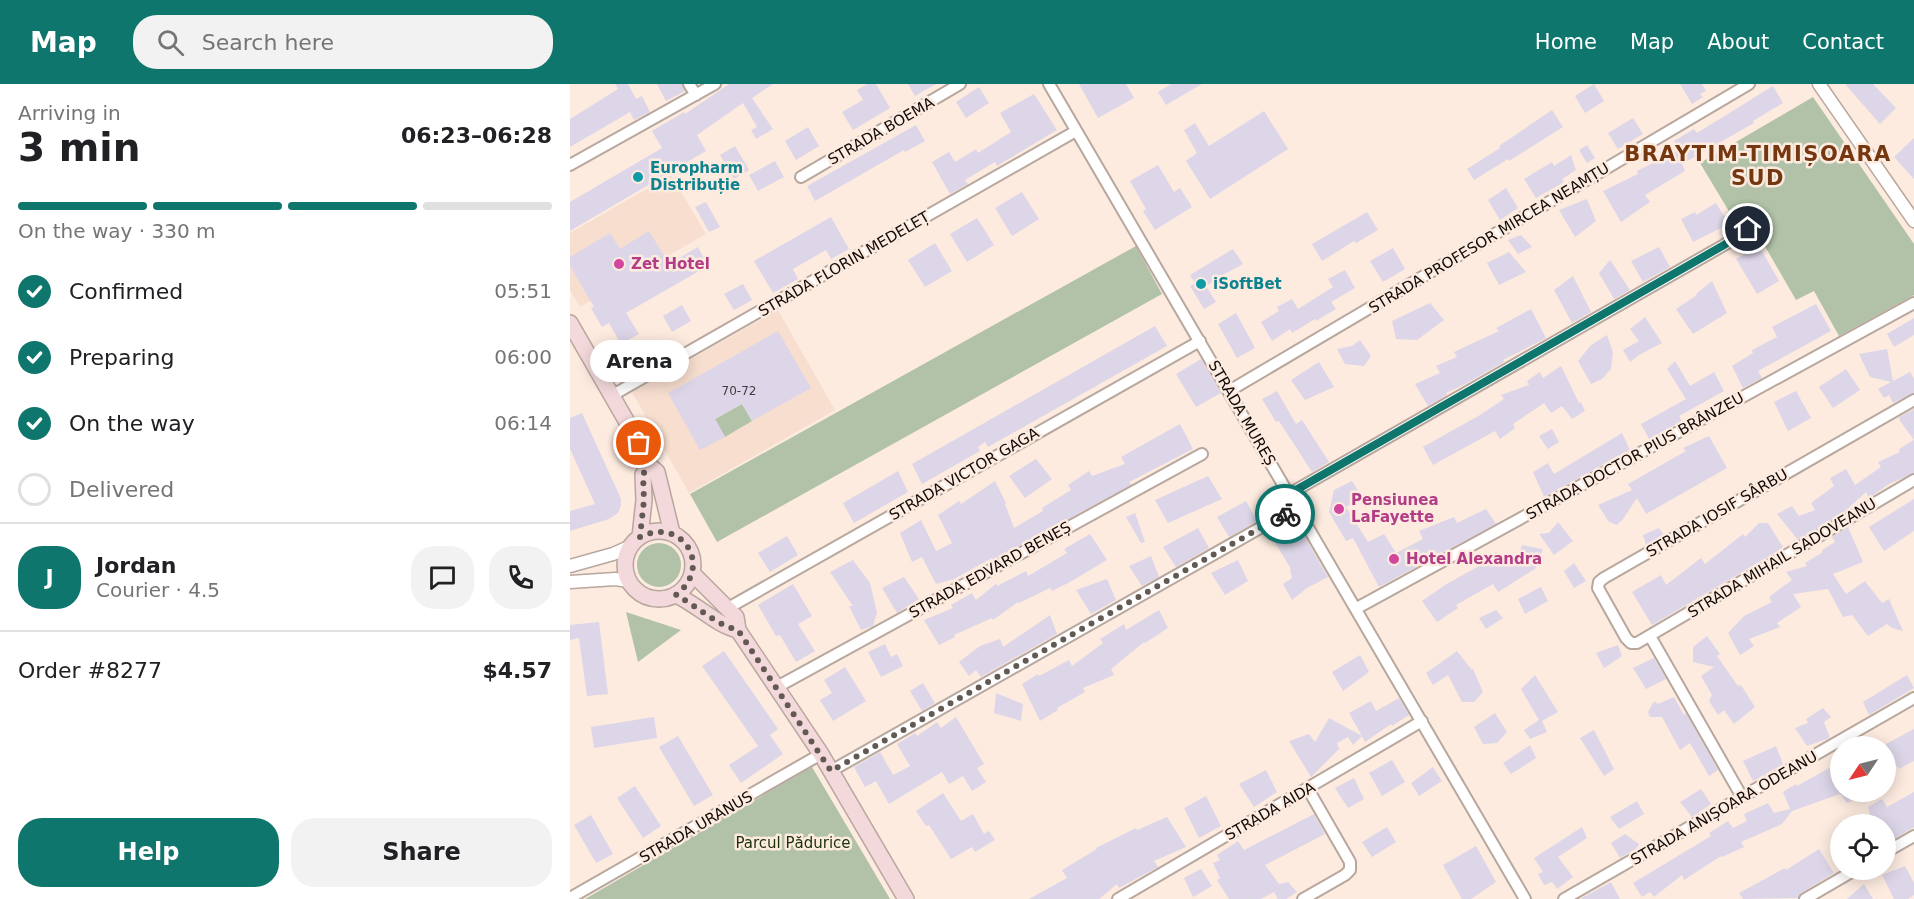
<!DOCTYPE html>
<html lang="en">
<head>
<meta charset="utf-8">
<style>
  :root { --surface:#fff; --page:#f2f2f2; --text:#202124; --muted:#757577; --line:#e0e0e0; --accent:#0f766e }
  body { margin:0; font-family:"DejaVu Sans",sans-serif; background:var(--page); color:var(--text); height:100vh; display:flex; flex-direction:column; font-size:22px; white-space:nowrap }
  * { box-sizing:border-box; margin:0 }
  p { font-size:20px; color:var(--muted) }
  .icon { flex:none; width:33px; height:33px; fill:none; stroke:currentColor; stroke-width:2; stroke-linecap:round; stroke-linejoin:round }
  .map { position:relative; flex:1; overflow:hidden }
  .side { display:flex; flex-direction:column; background:var(--surface); width:570px }
  .side>* { flex:none }
  .needle { width:39px; rotate:235deg }
  .controls { position:absolute; left:1260px; top:652px; display:grid; gap:12px }
  .controls a { display:grid; place-items:center; width:66px; height:66px; border-radius:50%; background:var(--surface); box-shadow:0 3px 15px #0003; font-size:30px }
  .pin { position:absolute; display:grid; place-items:center; width:51px; height:51px; color:#fff; margin:-26px; border:3px solid #fff; border-radius:50%; box-shadow:0 2px 6px #0007 }
  .courier { position:absolute; display:grid; place-items:center; width:60px; height:60px; margin:-30px; border:4px solid #0f766e; border-radius:50%; background:#fff; color:#222; box-shadow:0 2px 8px #0007 }
  .bubble { position:absolute; height:42px; border-radius:21px; background:var(--surface); box-shadow:0 3px 15px #0003; font-size:20px; font-weight:800; line-height:42px; text-align:center }
  .overview em { font-style:normal; font-weight:800 }
  .overview div { display:flex; flex-direction:column-reverse }
  .overview { display:flex; align-items:center; justify-content:space-between; height:102px; padding:0 18px }
  h1 { font-size:39px; font-weight:800; line-height:45px }
  .bar { display:grid; grid-template-columns:repeat(4,1fr); gap:9px 6px; align-content:center; height:72px; padding:0 18px }
  .bar i { height:8px; border-radius:4px; background:var(--line) }
  .bar .active { background:var(--accent) }
  .bar p { grid-column:span 4 }
  .line { display:flex; align-items:center; gap:15px; padding:0 18px; border-top:2px solid var(--line) }
  .line div { flex:1 }
  .round { display:grid; place-items:center; flex:none; width:63px; height:63px; border-radius:24px; background:var(--page) }
  ol { padding:0 18px; list-style:none }
  li { display:flex; align-items:center; gap:18px; height:66px }
  li p { margin-inline-start:auto }
  li .icon { padding:6px; border-radius:50%; background:var(--accent); color:#fff; stroke-width:4 }
  li:last-child { color:var(--muted) }
  li i { width:33px; height:33px; border:3px solid var(--line); border-radius:50% }
  .cta { display:flex; gap:12px; margin-top:auto; padding:12px 18px }
  .cta a { flex:1; height:69px; border-radius:24px; background:var(--accent); color:#fff; font-size:24px; font-weight:800; line-height:69px; text-align:center }
  .cta a+a { background:var(--page); color:var(--text) }
  header { display:flex; align-items:center; gap:36px; box-sizing:border-box; height:84px; padding:0 30px; background:var(--accent); color:#fff }
  header strong { font-size:28px }
  nav { display:flex; gap:33px; margin-inline-start:auto; font-size:21px }
  .search { width:420px; height:54px; background:var(--page); display:flex; align-items:center; gap:15px; box-sizing:border-box; padding:0 21px; border-radius:24px; color:var(--muted); font-size:22px }
  main { display:flex; flex:1; min-height:0 }
  .map>svg:first-child { display:block }
  .built { fill:#f7decf }
  .green { fill:#b1c2a8 }
  .building { fill:#ddd6e8 }
  .lines { fill:none; stroke-linecap:round; stroke-linejoin:round }
  .minor-casing { stroke:#b8a79d; stroke-width:14 }
  .tertiary-casing { stroke:#b8a79d; stroke-width:15 }
  .secondary-casing { stroke:#b8a79d; stroke-width:18 }
  .minor { stroke:#fff; stroke-width:10 }
  .tertiary { stroke:#fff; stroke-width:12 }
  .secondary { stroke:#f3d9dc; stroke-width:15 }
  .done { stroke:#635953; stroke-width:6; stroke-dasharray:0 10.8 }
  .route { stroke:#0f766e; stroke-width:8 }
  .culture-dot { fill:#0f9aa8; stroke:#fdebe0; stroke-width:2 }
  .hotel-dot { fill:#d1479c; stroke:#fdebe0; stroke-width:2 }
  .labels { text-anchor:middle; stroke-width:5; stroke-linejoin:round; paint-order:stroke }
  .number-label { font-size:12px; fill:#433d3f }
  .street-label { font-size:15px; fill:#100a07; stroke:#fdebe0 }
  .culture-label { font-size:15px; font-weight:bold; fill:#0d838f; stroke:#fdebe0; text-anchor:start }
  .hotel-label { font-size:15px; font-weight:bold; fill:#b23c85; stroke:#fdebe0; text-anchor:start }
  .park-label { font-size:15px; fill:#193205; stroke:#fdebe0 }
  .district-label { font-size:21px; font-weight:bold; letter-spacing:1.5px; fill:#753710; stroke:#fdebe0 }
</style>
</head>
<body>
<header>
<strong>Map</strong>
<div class="search"><svg class="icon" aria-label="search" viewBox="0 0 24 24"><circle cx="10" cy="10" r="6"/><path d="M15 15l6 6"/></svg>Search here</div>
<nav><a>Home</a><a>Map</a><a>About</a><a>Contact</a></nav>
</header>
<main>
<section class="side">
<div class="overview"><div><h1>3 min</h1><p>Arriving in</p></div><em>06:23–06:28</em></div>
<div class="bar"><i class="active"></i><i class="active"></i><i class="active"></i><i></i><p>On the way · 330 m</p></div>
<ol>
<li><svg class="icon" aria-label="check" viewBox="0 0 24 24"><path d="M5 12l5 5 9-10"/></svg>Confirmed<p>05:51</p></li>
<li><svg class="icon" aria-label="check" viewBox="0 0 24 24"><path d="M5 12l5 5 9-10"/></svg>Preparing<p>06:00</p></li>
<li><svg class="icon" aria-label="check" viewBox="0 0 24 24"><path d="M5 12l5 5 9-10"/></svg>On the way<p>06:14</p></li>
<li><i></i>Delivered</li>
</ol>
<div class="line" style="height:108px"><b class="round" style="background:var(--accent);color:#fff">J</b><div><b>Jordan</b><p>Courier · 4.5</p></div><a class="round"><svg class="icon" aria-label="chat" viewBox="0 0 24 24"><path d="M4 5h16v11H9l-5 4z"/></svg></a><a class="round"><svg class="icon" aria-label="phone" viewBox="0 0 24 24"><path d="M5 4h4l2 5-3 2q2 4 5 5l2-3 5 2v4C11 20 4 13 5 4z"/></svg></a></div>
<div class="line" style="height:78px"><div>Order #8277</div><b>$4.57</b></div>
<div class="cta"><a>Help</a><a>Share</a></div>
</section>
<div class="map">
<svg width="1344" height="815" viewBox="0 0 1344 815">
  <rect width="100%" height="100%" fill="#fdebe0"/>
  <path class="built" d="M101 91 136 150 10 223 0 206V149Z
    M208 226 265 326 119 409 62 308Z"/>
  <path class="green" d="M1243 13 1344 160V211L1269 252 1244 207 1226 216 1189 152C1192 143 1188 137 1180 133L1166 139 1130 79Z
    M566 162 592 210 147 458 120 410Z
    M172 320 182 337 155 353 145 335Z
    M67 481a22 22 0 1 1 44 0a22 22 0 1 1-44 0Z
    M56 528 111 546 68 578Z
    M242 683 320 815H15Z"/>
  <path class="building" d="M45 0H58L66 15 72 12 80 28 64 36 60 28 0 63V35L48 5Z
    M87 0H112L115 7 96 17Z
    M159 0H203L182 14 203 45 186 55 181 46 187 43 173 19 127 51 136 67 0 147V118L92 64 82 47 114 28 115 30Z
    M297 0H306L320 24 283 46 272 28 293 16 287 6Z
    M338 0H366L345 12Z
    M509 0H556L564 14 528 34Z
    M601 0H632L596 21 588 8Z
    M1024 0 1034 17 1015 29 1005 12Z
    M1110 0H1132L1136 7 1130 10 1133 13 1122 20Z
    M1275 0H1303L1326 24 1310 40Z
    M1203 2 1213 19 1183 37 1184 39 1112 80 1115 87 1075 111 1080 118 1051 138 1033 107 1068 90 1067 87 1109 66 1104 57 1124 45 1127 49Z
    M409 3 419 19 396 34 386 18Z
    M464 10 487 46 427 82 425 78 395 96 398 100 380 110 362 78 379 68 385 78 406 65 408 69 441 48 430 29Z
    M982 26 993 43 939 77 938 75 904 96 897 85 930 64 929 62Z
    M694 27 718 65 640 115 616 77 627 69 614 46 625 39 639 62Z
    M1063 34 1073 50 1048 65 1038 49Z
    M346 41 355 57 335 68 334 66 245 117 237 102Z
    M238 43 249 62 226 76 215 57Z
    M1344 54V95L1324 73Z
    M1017 61 1025 74 1017 79 1009 66Z
    M165 62 179 86 164 95 150 71Z
    M1001 71 1006 86 992 95 994 98 966 114 954 95 982 78 984 82Z
    M205 77 214 93 188 107 179 91Z
    M588 81 604 108 610 104 622 123 585 146 573 127 576 125 560 97Z
    M936 104 948 124 930 136 918 116Z
    M452 108 469 135 442 152 425 124Z
    M1017 115 1026 137 1005 153 989 126Z
    M136 118 150 143 139 148 125 123Z
    M1146 119 1159 140 1123 158 1111 135 1125 128 1126 131Z
    M797 128 808 146 786 159 784 157 752 177 742 160Z
    M261 133 279 165 261 175 256 166 223 185 228 195 203 209 184 177Z
    M407 134 424 161 397 178 380 150Z
    M79 147 99 180 128 163 138 182 56 229 69 250 51 260 39 239 32 243 21 224 24 223 0 182V173L40 149 50 165Z
    M951 151 962 163 948 170 938 156Z
    M365 159 382 187 355 203 338 176Z
    M1189 162 1209 197 1187 210 1166 175Z
    M1089 163 1100 183 1073 198 1061 177Z
    M823 164 835 185 813 198 800 177Z
    M663 165 673 180 647 194V195L636 202 646 218 634 225 620 202 625 199 620 191Z
    M939 168 956 188 929 201 917 179Z
    M1040 176 1060 206 1044 215 1029 189Z
    M775 186 785 204 761 218 766 225 746 237 745 235 722 249 720 245 702 257 691 238 709 227 707 223 722 215 728 225 763 203 758 195Z
    M1003 192 1021 228 1002 239 984 206Z
    M1142 197 1157 229 1123 250 1106 225 1127 211 1126 210Z
    M173 200 182 216 164 226 154 210Z
    M860 219 874 236 847 256 826 255 822 237Z
    M1246 220 1261 247 1188 287 1192 294 1173 304 1162 282 1183 269 1182 266 1207 253 1202 243Z
    M112 221 121 237 102 248 93 232Z
    M961 225 976 254 933 276 934 278 895 300 876 309 877 311 858 322 845 300 870 289 866 282 887 273 884 268 929 247 926 244Z
    M666 229 685 264 667 274 648 240Z
    M1075 233 1092 259 1069 271 1060 278 1053 266 1069 257 1060 245Z
    M1344 234V251L1324 263 1317 250Z
    M585 242 597 262 418 363 415 358 408 363 410 367 352 400 342 380Z
    M208 247 241 304 182 337 172 320 145 335 155 353 130 366 98 309Z
    M1037 251 1043 268 1041 285 1032 295 1021 300 1008 277 1021 261Z
    M790 256 801 272 794 282 775 280 767 265 782 262Z
    M56 263 67 283 55 290 43 271Z
    M1317 265 1323 297 1340 288 1344 295V309L1323 319 1319 311 1314 314 1308 305 1321 298 1300 293 1289 270Z
    M631 275 651 309 626 323 606 290Z
    M1105 277 1120 302 1144 288 1154 307 1109 332 1112 337 1079 355 1071 340 1116 315 1097 285Z
    M749 278 764 303 735 316 721 296Z
    M991 282 1009 319 1011 318 1015 327 1002 335 992 322 981 329 974 319 943 340 945 344 930 355 925 347 863 381 853 363 910 331 934 315 931 311 959 301 957 297 970 288 973 294Z
    M1276 285 1290 306 1263 324 1249 303Z
    M707 307 726 340 732 336 759 378 742 388 709 337 706 338 692 315Z
    M1226 307 1241 334 1218 347 1204 318Z
    M1344 325V389L1319 400 1299 414 1296 408 1273 429 1228 456 1207 430 1222 422 1229 432 1245 426 1241 419 1264 402 1260 394 1276 385 1285 401 1311 383 1308 378 1330 368 1329 365 1344 356 1330 337 1329 333Z
    M12 329 51 415V421L48 429 39 435 0 447V427L25 420 0 365V334Z
    M610 340 623 365 559 398 561 401 423 476 422 474 384 495 366 500 352 473 342 478 330 449 351 436 366 467 382 459 368 431 389 417 391 420 425 397 436 419 435 420 444 444 473 427 472 424 501 406 498 401 519 387 522 392 555 380 551 373Z
    M982 345 989 358 978 365 969 352Z
    M1052 349 1060 366 974 413 963 388 978 379 984 390Z
    M1139 352 1157 384 1076 430 1067 414 1053 435 1047 441 1039 438 1028 421 1062 406 1058 400 1116 367 1113 364Z
    M466 375 482 395 455 414 439 392Z
    M328 387 338 408 284 439 273 419Z
    M638 392 652 415 598 439 585 416Z
    M782 397 792 413 776 423 798 458 814 450 826 469 853 455 849 447 884 433 887 439 916 425 926 440 809 503 783 454 776 457 759 428 764 406Z
    M1344 415V447L1314 467 1299 443Z
    M676 417 687 437 659 453 647 433Z
    M565 429 575 458 571 459 556 433Z
    M988 438 1003 457 984 471 969 450 979 449Z
    M1189 439H1198L1213 463 1206 468 1082 541 1062 508 1091 491 1096 501 1131 474 1135 480 1173 450 1175 453Z
    M728 441 758 493 737 504 722 516 713 500 722 494 720 486 721 485 703 455Z
    M1278 443 1293 478 1263 490 1276 510 1295 497 1312 519 1319 515 1333 547 1322 544 1317 540 1298 552 1282 531 1273 533 1258 505 1223 510 1231 523 1207 539 1210 543 1179 555 1184 562 1170 571 1158 549 1174 532 1202 518 1199 513 1222 496 1216 488 1237 482 1235 479 1253 468 1252 466 1265 458 1262 453Z
    M628 444 639 464 606 483 593 463Z
    M1089 444 1094 451 1076 461 1073 451Z
    M520 450 537 476 500 498 482 507 480 504 449 519 448 518 423 536 422 534 384 551 385 553 369 561 354 536 383 524 381 521 402 509 406 516 427 499V502L456 487 458 492 497 469 494 465Z
    M217 452 228 471 200 488 188 469Z
    M952 461 973 465 965 485 928 508 923 500 886 521 888 524 867 538 852 517 875 501 909 482 935 471 944 483Z
    M581 472 589 493 572 502 559 482Z
    M283 476 300 499 307 529 303 542 291 546 279 522H283L260 488Z
    M668 476 678 497 655 511 641 489Z
    M1004 479 1016 497 1004 504 994 487Z
    M334 493 349 515 327 529 312 504Z
    M537 495 546 516 521 530 506 506Z
    M223 500 242 532 228 540 245 567 226 578 210 551 206 552 188 521Z
    M971 503 978 517 955 530 948 515Z
    M589 526 598 544 575 559 574 558 541 585 544 591 513 604 515 608 487 624 488 626 470 637 452 600 468 590 469 592 499 576 502 582 533 559 530 555 554 540 556 546Z
    M926 526 933 534 916 545 909 534Z
    M480 531 487 550 411 593 406 586 399 592 389 578 410 562 430 555 433 563Z
    M29 538 38 610 17 612 9 554 0 556V541Z
    M1137 552 1150 570 1147 572 1168 602 1171 601 1185 623 1164 640 1154 626 1148 631 1139 617 1142 611 1131 592 1144 583 1123 578V563Z
    M315 560 321 573 327 570 333 582 311 593 298 568Z
    M1048 561 1052 572 1034 584 1026 569Z
    M154 567 208 645 200 651 213 670 171 699 159 681 188 662 132 582Z
    M887 567 902 586 903 585 913 608 904 618H892L878 591 863 601 856 589Z
    M790 571 799 588 773 607 762 588Z
    M1084 574 1096 595 1076 605 1063 584Z
    M275 583 296 617 263 637 250 616 262 609 254 596Z
    M965 591 988 628 972 637 977 648 960 655 954 646 969 636 951 605Z
    M1337 591 1344 604 1299 631 1293 618Z
    M353 599 365 619 352 627 340 607Z
    M426 609 453 620 451 637 424 629Z
    M1104 613 1114 631 1116 629 1148 686 1139 692 1120 659 1110 666 1092 633H1080L1078 628 1084 617 1088 620Z
    M829 614 839 631 822 642 821 640 795 658 792 652 783 661 778 653 767 659 769 665 741 693 719 657 739 650 745 658 759 634 792 652 779 629 801 617 806 627Z
    M1253 624 1261 633 1254 638 1260 654 1237 662 1225 644 1238 639 1236 635Z
    M925 629 937 648 927 659 913 660 904 643Z
    M84 633 87 654 24 664 21 643Z
    M386 633 414 680 407 684 416 698 402 707 393 692 379 700 372 688 319 720 306 697 295 703 284 683 310 668 323 691 340 682 327 660 345 649 347 652 367 638 371 644Z
    M1344 645V677L1329 685 1327 682 1316 688V660Z
    M1024 646 1044 685 1034 692 1010 654Z
    M108 652 143 711 124 722 89 663Z
    M960 661 966 674 941 690 933 679Z
    M1206 662 1213 680 1183 697 1173 677Z
    M822 676 835 698 812 712 799 689Z
    M1270 678V708H1298L1277 719 1270 710 1222 727 1212 740 1171 758 1174 763 1152 773 1151 772 1114 796 1112 791 1084 813 1080 808 1072 813 1063 799 1141 752 1139 749 1158 737 1163 744 1177 737 1174 730 1198 719 1204 729 1220 725 1213 708 1226 700 1227 702Z
    M863 683 872 697 849 712 841 699Z
    M696 686 707 708 684 723 669 700Z
    M784 694 794 715 778 724 765 704Z
    M65 702 91 742 73 754 47 714Z
    M1131 705 1141 720 1122 733 1110 718Z
    M1344 708V743L1316 760V741H1284L1300 731 1298 723 1312 715 1317 723Z
    M373 709 391 737 403 730 414 750 419 747 425 756 405 768 402 763 381 775 359 741 356 742 346 727Z
    M636 712 651 742 629 754 614 724Z
    M1067 717 1074 730 1049 745 1040 733Z
    M744 730 755 750 695 781 709 800 718 798 727 808 716 815H708L704 808 691 815H659L647 796 650 794 643 779 650 776 647 771 668 757 674 766Z
    M21 731 43 770 26 779 4 741Z
    M597 733 616 763 584 777 588 783 549 804 547 800 529 815H459L497 794 492 786 527 765 526 764 566 744 567 746Z
    M817 743 826 758 802 773 792 758Z
    M1012 743 1017 754 988 773 1003 793 987 805 982 798 974 801 968 790 973 788 964 774Z
    M1055 750 1069 760 1067 764 1050 774 1041 759Z
    M906 762 926 798 901 815H892L873 781Z
    M1249 765 1264 789 1231 809 1228 814 1173 815 1169 809 1215 784 1216 786Z
    M1335 782 1344 799V811L1338 815H1324L1312 791Z
    M631 785 642 802 623 813 614 794Z
    M1041 798 1050 815H1010Z
    M1294 800 1303 815H1277Z"/>
  <g class="lines">
    <defs>
      <path id="minor" d="M119 0 126 11
        M479 0 955 815
        M0 81 145 0
        M231 93 390 0
        M659 307 1179 0
        M41 312 506 47
        M1344 316 1034 494 1029 498 1028 504 1056 554 1061 559H1067L1344 396
        M719 410 1154 161 1178 145
        M158 524 630 257
        M787 524 1344 219
        M1080 552 1172 713
        M207 603 632 370
        M261 687 727 423
        M1316 768 1344 752
        M0 814 251 670
        M548 815 852 637
        M733 815 775 791 780 786V778L738 705
        M994 815 1344 614
        M1235 815 1285 786"/>
      <path id="tertiary" d="M1249 0 1344 137
        M0 482 43 470 61 462
        M0 498 45 495 59 497"/>
      <path id="secondary" d="M0 239 69 359 78 380 87 388 102 449
        M55 481a34 34 0 1 1 68 0a34 34 0 1 1-68 0Z
        M70 453 74 416 73 391 78 380
        M123 490 166 533 168 546 251 670 336 815
        M106 511C128 521 146 541 168 546"/>
    </defs>
    <use href="#minor" class="minor-casing"/>
    <use href="#tertiary" class="tertiary-casing"/>
    <use href="#secondary" class="secondary-casing"/>
    <use href="#minor" class="minor"/>
    <use href="#tertiary" class="tertiary"/>
    <use href="#secondary" class="secondary"/>
  </g>
  <g class="lines">
    <path class="done" d="M69 359 78 380 73 391 74 416 70 453C112 432 144 482 106 511 127 522 146 541 168 546L261 687 715 430"/>
    <path class="route" d="M715 430 727 423 719 410 1154 161 1178 145"/>
  </g>
  <g class="culture-dot">
    <circle cx="68" cy="93" r="6"/>
    <circle cx="631" cy="200" r="6"/>
  </g>
  <g class="hotel-dot">
    <circle cx="49" cy="180" r="6"/>
    <circle cx="769" cy="425" r="6"/>
    <circle cx="824" cy="475" r="6"/>
  </g>
  <g class="labels">
    <g class="number-label">
      <text x="169" y="311">70-72</text>
    </g>
    <g class="street-label">
      <text transform="translate(311 47) rotate(-30)" y="5">STRADA BOEMA</text>
      <text transform="translate(919 154) rotate(-31)" y="5">STRADA PROFESOR MIRCEA NEAMȚU</text>
      <text transform="translate(274 180) rotate(-30)" y="5">STRADA FLORIN MEDELEȚ</text>
      <text transform="translate(672 329) rotate(60)" y="5">STRADA MUREȘ</text>
      <text transform="translate(1065 372) rotate(-29)" y="5">STRADA DOCTOR PIUS BRÂNZEU</text>
      <text transform="translate(394 390) rotate(-30)" y="5">STRADA VICTOR GAGA</text>
      <text transform="translate(1147 429) rotate(-30)" y="5">STRADA IOSIF SÂRBU</text>
      <text transform="translate(1212 474) rotate(-31)" y="5">STRADA MIHAIL SADOVEANU</text>
      <text transform="translate(420 486) rotate(-29)" y="5">STRADA EDVARD BENEȘ</text>
      <text transform="translate(1154 724) rotate(-30)" y="5">STRADA ANIȘOARA ODEANU</text>
      <text transform="translate(700 727) rotate(-30)" y="5">STRADA AIDA</text>
      <text transform="translate(126 743) rotate(-30)" y="5">STRADA URANUS</text>
    </g>
    <g class="culture-label">
      <text x="80" y="89">Europharm<tspan x="80" dy="17">Distribuție</tspan></text>
      <text x="643" y="205">iSoftBet</text>
    </g>
    <g class="hotel-label">
      <text x="61" y="185">Zet Hotel</text>
      <text x="781" y="421">Pensiunea<tspan x="781" dy="17">LaFayette</tspan></text>
      <text x="836" y="480">Hotel Alexandra</text>
    </g>
    <g class="park-label">
      <text x="223" y="764">Parcul Pădurice</text>
    </g>
    <g class="district-label">
      <text x="1188" y="77">BRAYTIM-TIMIȘOARA<tspan x="1188" dy="24">SUD</tspan></text>
    </g>
  </g>
</svg>
<div class="controls">
<a><svg class="needle" viewBox="-14 -14 28 28"><path d="M0-13l5 13h-10z" fill="#e53935"/><path d="M0 13l5-13h-10z" fill="#757577"/></svg></a>
<a><svg class="icon" aria-label="locate" viewBox="0 0 24 24"><circle cx="12" cy="12" r="6"/><path d="M12 2v4M12 18v4M2 12h4M18 12h4"/></svg></a>
</div>
<div class="pin" style="left:69px;top:359px;background:#ea580c"><svg class="icon" aria-label="bag" viewBox="0 0 24 24"><path d="M5 8h14l-1 12H6zM9 8a3 3 0 0 1 6 0"/></svg></div>
<div class="pin" style="left:1178px;top:145px;background:#1f2937"><svg class="icon" aria-label="home" viewBox="0 0 24 24"><path d="M3 11l9-7 9 7M6 9v11h12V9"/></svg></div>
<div class="courier" style="left:715px;top:430px"><svg class="icon" aria-label="bike" viewBox="0 0 24 24"><circle cx="6" cy="16" r="4"/><circle cx="18" cy="16" r="4"/><path d="M6 16l4-8h5l3 8M10 8l3 8H6M13 5h3"/></svg></div>
<div class="bubble" style="left:20px;top:256px;width:99px">Arena</div>
</div>
</main>
</body>
</html>
